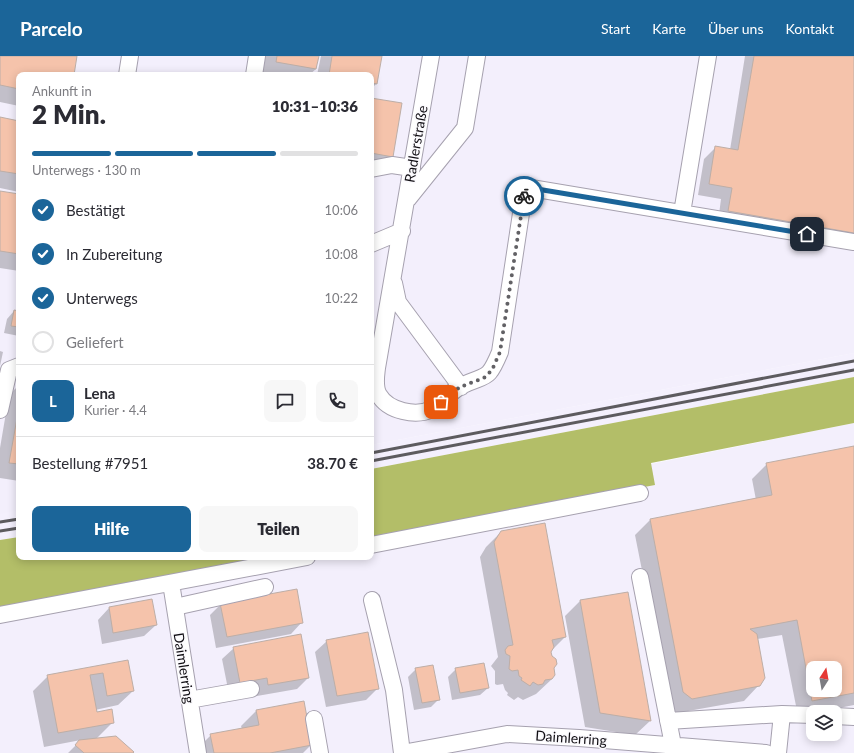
<!DOCTYPE html>
<html lang="de">
<head>
<meta charset="utf-8">
<style>
  :root { --surface:#fff; --page:#f7f7f7; --text:#2b2b33; --muted:#7c7c81; --line:#e1e1e2; --accent:#1b6599 }
  body { margin:0; font-family:Lato,sans-serif; background:var(--page); color:var(--text); height:100vh; display:flex; flex-direction:column; font-size:15px; white-space:nowrap }
  * { box-sizing:border-box; margin:0 }
  p { font-size:13px; color:var(--muted) }
  .icon { flex:none; width:22px; height:22px; fill:none; stroke:currentColor; stroke-width:2; stroke-linecap:round; stroke-linejoin:round }
  .map { position:relative; flex:1; overflow:hidden }
  .panel { position:absolute; left:16px; top:16px; width:358px; height:488px; display:flex; flex-direction:column; background:var(--surface); border-radius:8px; box-shadow:0 2px 10px #0003 }
  .panel>* { flex:none }
  .needle { width:26px; rotate:11deg }
  .controls { position:absolute; left:806px; top:605px; display:grid; gap:8px }
  .controls a { display:grid; place-items:center; width:36px; height:36px; border-radius:8px; background:var(--surface); box-shadow:0 2px 10px #0003; font-size:20px }
  .pin { position:absolute; display:grid; place-items:center; width:34px; height:34px; color:#fff; margin:-17px; border-radius:8px; box-shadow:0 2px 6px #0006 }
  .courier { position:absolute; display:grid; place-items:center; width:40px; height:40px; margin:-20px; border:3px solid #1b6599; border-radius:50%; background:#fff; color:#222; box-shadow:0 1px 5px #0007 }
  .headline em { font-style:normal; font-weight:800 }
  .headline div { display:flex; flex-direction:column-reverse }
  .headline { display:flex; align-items:center; justify-content:space-between; height:68px; padding:0 16px }
  h1 { font-size:26px; font-weight:800; line-height:30px }
  .bar { display:grid; grid-template-columns:repeat(4,1fr); gap:6px 4px; align-content:center; height:48px; padding:0 16px }
  .bar i { height:5px; border-radius:3px; background:var(--line) }
  .bar .on { background:var(--accent) }
  .bar p { grid-column:span 4 }
  .line { display:flex; align-items:center; gap:10px; padding:0 16px; border-top:1px solid var(--line) }
  .line div { flex:1 }
  .round { display:grid; place-items:center; flex:none; width:42px; height:42px; border-radius:8px; background:var(--page) }
  ol { padding:0 16px; list-style:none }
  li { display:flex; align-items:center; gap:12px; height:44px }
  li p { margin-inline-start:auto }
  li .icon { padding:4px; border-radius:50%; background:var(--accent); color:#fff; stroke-width:4 }
  li:last-child { color:var(--muted) }
  li i { width:22px; height:22px; border:2px solid var(--line); border-radius:50% }
  .action { display:flex; gap:8px; margin-top:auto; padding:8px 16px }
  .action a { flex:1; height:46px; border-radius:8px; background:var(--accent); color:#fff; font-size:16px; font-weight:800; line-height:46px; text-align:center }
  .action a+a { background:var(--page); color:var(--text) }
  header { display:flex; align-items:center; gap:24px; box-sizing:border-box; height:56px; padding:0 20px; background:var(--accent); color:#fff }
  header strong { font-size:19px }
  nav { display:flex; gap:22px; margin-inline-start:auto; font-size:14px }
  .map>svg:first-child { display:block }
  .commercial { fill:#f3effc; fill-rule:evenodd }
  .built { fill:#f4f0fd }
  .forest { fill:#b3be68 }
  .shadow { fill:#0003; fill-rule:evenodd }
  .building { fill:#f5c3ab; stroke:#bdaea7; fill-rule:evenodd }
  .lines { fill:none; stroke-linecap:round; stroke-linejoin:round }
  .minor-casing { stroke:#a6a1af; stroke-width:18 }
  .minor { stroke:#fff; stroke-width:16 }
  .rail { stroke:#5d5b5f; stroke-width:3 }
  .done { stroke:#626165; stroke-width:4; stroke-dasharray:0 7.2 }
  .route { stroke:#1b6599; stroke-width:5 }
  .labels { text-anchor:middle; stroke-width:3; stroke-linejoin:round; paint-order:stroke }
  .street-label { font-size:14px; fill:#100e13; stroke:#fbfafd }
</style>
</head>
<body>
<header>
<strong>Parcelo</strong>
<nav><a>Start</a><a>Karte</a><a>Über uns</a><a>Kontakt</a></nav>
</header>
<div class="map">
<svg width="854" height="697" viewBox="0 0 854 697">
  <rect width="100%" height="100%" fill="#fbfafd"/>
  <path class="commercial" d="M0 0H854V297L371 389V19H19V455L0 459Z
    M854 367V697H0V551L267 501H371V482L654 429 651 408ZM813 612H835V634H813ZM813 656H835V678H813Z"/>
  <path class="built" d="M854 297V321L371 413V389Z
    M19 454V481L0 484V458Z"/>
  <path class="forest" d="M854 321V367L651 407 655 429 371 482V413Z
    M19 481V501H267L0 551V484Z"/>
  <path class="shadow" d="M0 0H76L73 19H19V50L0 46Z
    M265 0H318L316 13 309 19H262Z
    M321 0H381L376 28 371 33V19H317Z
    M745 0H854V190L718 166 721 143 698 139 704 103 715 92 730 94Z
    M371 43 392 101 377 116 371 115Z
    M0 62 19 65V136L0 132Z
    M0 136 19 140V215L0 212Z
    M14 255 19 256V280L4 277 7 263Z
    M0 295 3 296 0 310Z
    M19 329V425L0 422V392L9 339Z
    M854 391V649L798 660 782 579 757 583 759 629 744 645 677 657 669 651 635 479 650 464 756 444 752 423 767 408ZM813 612H835V634H813Z
    M501 476 565 581 550 596 553 612 552 623 536 638 523 644 518 641 514 644 507 639 508 637 505 634 503 628 497 629 495 628V615L491 610 498 601 480 501 486 491Z
    M151 544 156 569 144 580 102 588 98 564 109 552Z
    M580 545 650 665 635 679 585 671 565 560Z
    M221 548 302 566 291 578 216 592 210 559Z
    M327 585 377 633 366 644 326 651 315 596Z
    M234 592 308 622 297 633 257 640 256 633 229 638 222 603Z
    M127 605 133 635 118 649 95 654 96 657 113 666 96 683 131 697H68L81 684 44 691 33 635 48 620Z
    M416 613 439 643 431 651 414 654 408 621Z
    M456 613 488 632 480 639 452 644 448 621Z
    M256 655 311 689 303 697H196V694L211 679 242 673 241 670Z"/>
  <path class="building" d="M0 0H77L74 19H19V33L0 29Z
    M277 0H319L316 13 276 6Z
    M332 0H382L377 28 371 27V19H329Z
    M754 0H854V177L728 155 732 132 709 128 715 90 738 94Z
    M371 42 402 47 393 101 371 97Z
    M0 61 19 65V118L0 115Z
    M0 135 19 138V198L0 195Z
    M14 254 19 255V271L11 270Z
    M19 351V408L9 407Z
    M854 390V637L812 645 797 564 750 573 757 578 765 622 760 630 692 643 683 636 650 463 772 439 766 407ZM813 612H835V634H813Z
    M545 467 566 581 552 584 554 591 551 596 552 600 556 603 557 608 554 612 555 619 552 623 545 624 543 628 538 629 533 626 530 630 521 624 522 622 519 620 518 614 512 615 509 613 510 600 506 598 505 594 508 590 513 589 494 486 501 475Z
    M297 533 303 567 227 581 220 547Z
    M628 536 651 665 600 657 580 544Z
    M152 543 157 569 113 577 109 551Z
    M368 576 379 633 337 640 326 584Z
    M301 578 309 622 268 629 267 622 240 627 233 591Z
    M128 604 134 635 107 640 103 617 90 619 97 656 112 653 114 667 58 677 47 619Z
    M484 607 489 632 460 637 455 612Z
    M433 609 440 644 422 647 415 612Z
    M304 645 312 689 270 697H214L210 678 259 669 256 654Z
    M116 680 134 696 133 697H84L75 689 79 684Z"/>
  <g class="lines">
    <defs>
      <path id="minor" d="M431 0 377 312C376 321 374 331 379 339 388 355 416 361 432 353 442 347 450 336 461 330 487 317 487 327 500 296L525 131 854 186
        M127 19 130 0
        M254 19 257 0
        M371 113 392 109 412 112
        M408 143 465 72 477 0
        M682 157 708 0
        M371 188 402 175
        M394 227 398 246 461 331
        M0 354 9 314 19 310
        M371 489 640 437
        M640 521 673 689
        M171 527 198 697
        M372 544 394 634 402 697
        M175 551 265 531
        M0 559 307 501
        M189 644 251 633
        M835 660 854 661
        M314 663 320 697
        M668 665 782 658
        M402 697 507 678 579 682 766 697
        M778 697 782 658 813 659"/>
    </defs>
    <use href="#minor" class="minor-casing"/>
    <use href="#minor" class="minor"/>
    <path class="rail" d="M371 397 854 305
      M371 405 854 314
      M0 466 19 463
      M0 475 19 472"/>
  </g>
  <g class="lines">
    <path class="done" d="M441 346 460 331 484 322 492 314 500 296 524 140"/>
    <path class="route" d="M524 140 525 131 807 178"/>
  </g>
  <g class="labels">
    <g class="street-label">
      <text transform="translate(416 88) rotate(-80)" y="5">Radlerstraße</text>
      <text transform="translate(184 612) rotate(81)" y="5">Daimlerring</text>
      <text transform="translate(571 682) rotate(4)" y="5">Daimlerring</text>
    </g>
  </g>
</svg>
<div class="controls">
<a><svg class="needle" viewBox="-14 -14 28 28"><path d="M0-13l5 13h-10z" fill="#e53935"/><path d="M0 13l5-13h-10z" fill="#7c7c81"/></svg></a>
<a><svg class="icon" aria-label="layers" viewBox="0 0 24 24"><path d="M12 4l9 5-9 5-9-5zM3 14l9 5 9-5"/></svg></a>
</div>
<div class="pin" style="left:441px;top:346px;background:#ea580c"><svg class="icon" aria-label="bag" viewBox="0 0 24 24"><path d="M5 8h14l-1 12H6zM9 8a3 3 0 0 1 6 0"/></svg></div>
<div class="pin" style="left:807px;top:178px;background:#1f2937"><svg class="icon" aria-label="home" viewBox="0 0 24 24"><path d="M3 11l9-7 9 7M6 9v11h12V9"/></svg></div>
<div class="courier" style="left:524px;top:140px"><svg class="icon" aria-label="bike" viewBox="0 0 24 24"><circle cx="6" cy="16" r="4"/><circle cx="18" cy="16" r="4"/><path d="M6 16l4-8h5l3 8M10 8l3 8H6M13 5h3"/></svg></div>
<section class="panel">
<div class="headline"><div><h1>2 Min.</h1><p>Ankunft in</p></div><em>10:31–10:36</em></div>
<div class="bar"><i class="on"></i><i class="on"></i><i class="on"></i><i></i><p>Unterwegs · 130 m</p></div>
<ol>
<li><svg class="icon" aria-label="check" viewBox="0 0 24 24"><path d="M5 12l5 5 9-10"/></svg>Bestätigt<p>10:06</p></li>
<li><svg class="icon" aria-label="check" viewBox="0 0 24 24"><path d="M5 12l5 5 9-10"/></svg>In Zubereitung<p>10:08</p></li>
<li><svg class="icon" aria-label="check" viewBox="0 0 24 24"><path d="M5 12l5 5 9-10"/></svg>Unterwegs<p>10:22</p></li>
<li><i></i>Geliefert</li>
</ol>
<div class="line" style="height:72px"><b class="round" style="background:var(--accent);color:#fff">L</b><div><b>Lena</b><p>Kurier · 4.4</p></div><a class="round"><svg class="icon" aria-label="chat" viewBox="0 0 24 24"><path d="M4 5h16v11H9l-5 4z"/></svg></a><a class="round"><svg class="icon" aria-label="phone" viewBox="0 0 24 24"><path d="M5 4h4l2 5-3 2q2 4 5 5l2-3 5 2v4C11 20 4 13 5 4z"/></svg></a></div>
<div class="line" style="height:52px"><div>Bestellung #7951</div><b>38.70 €</b></div>
<div class="action"><a>Hilfe</a><a>Teilen</a></div>
</section>
</div>
</body>
</html>
